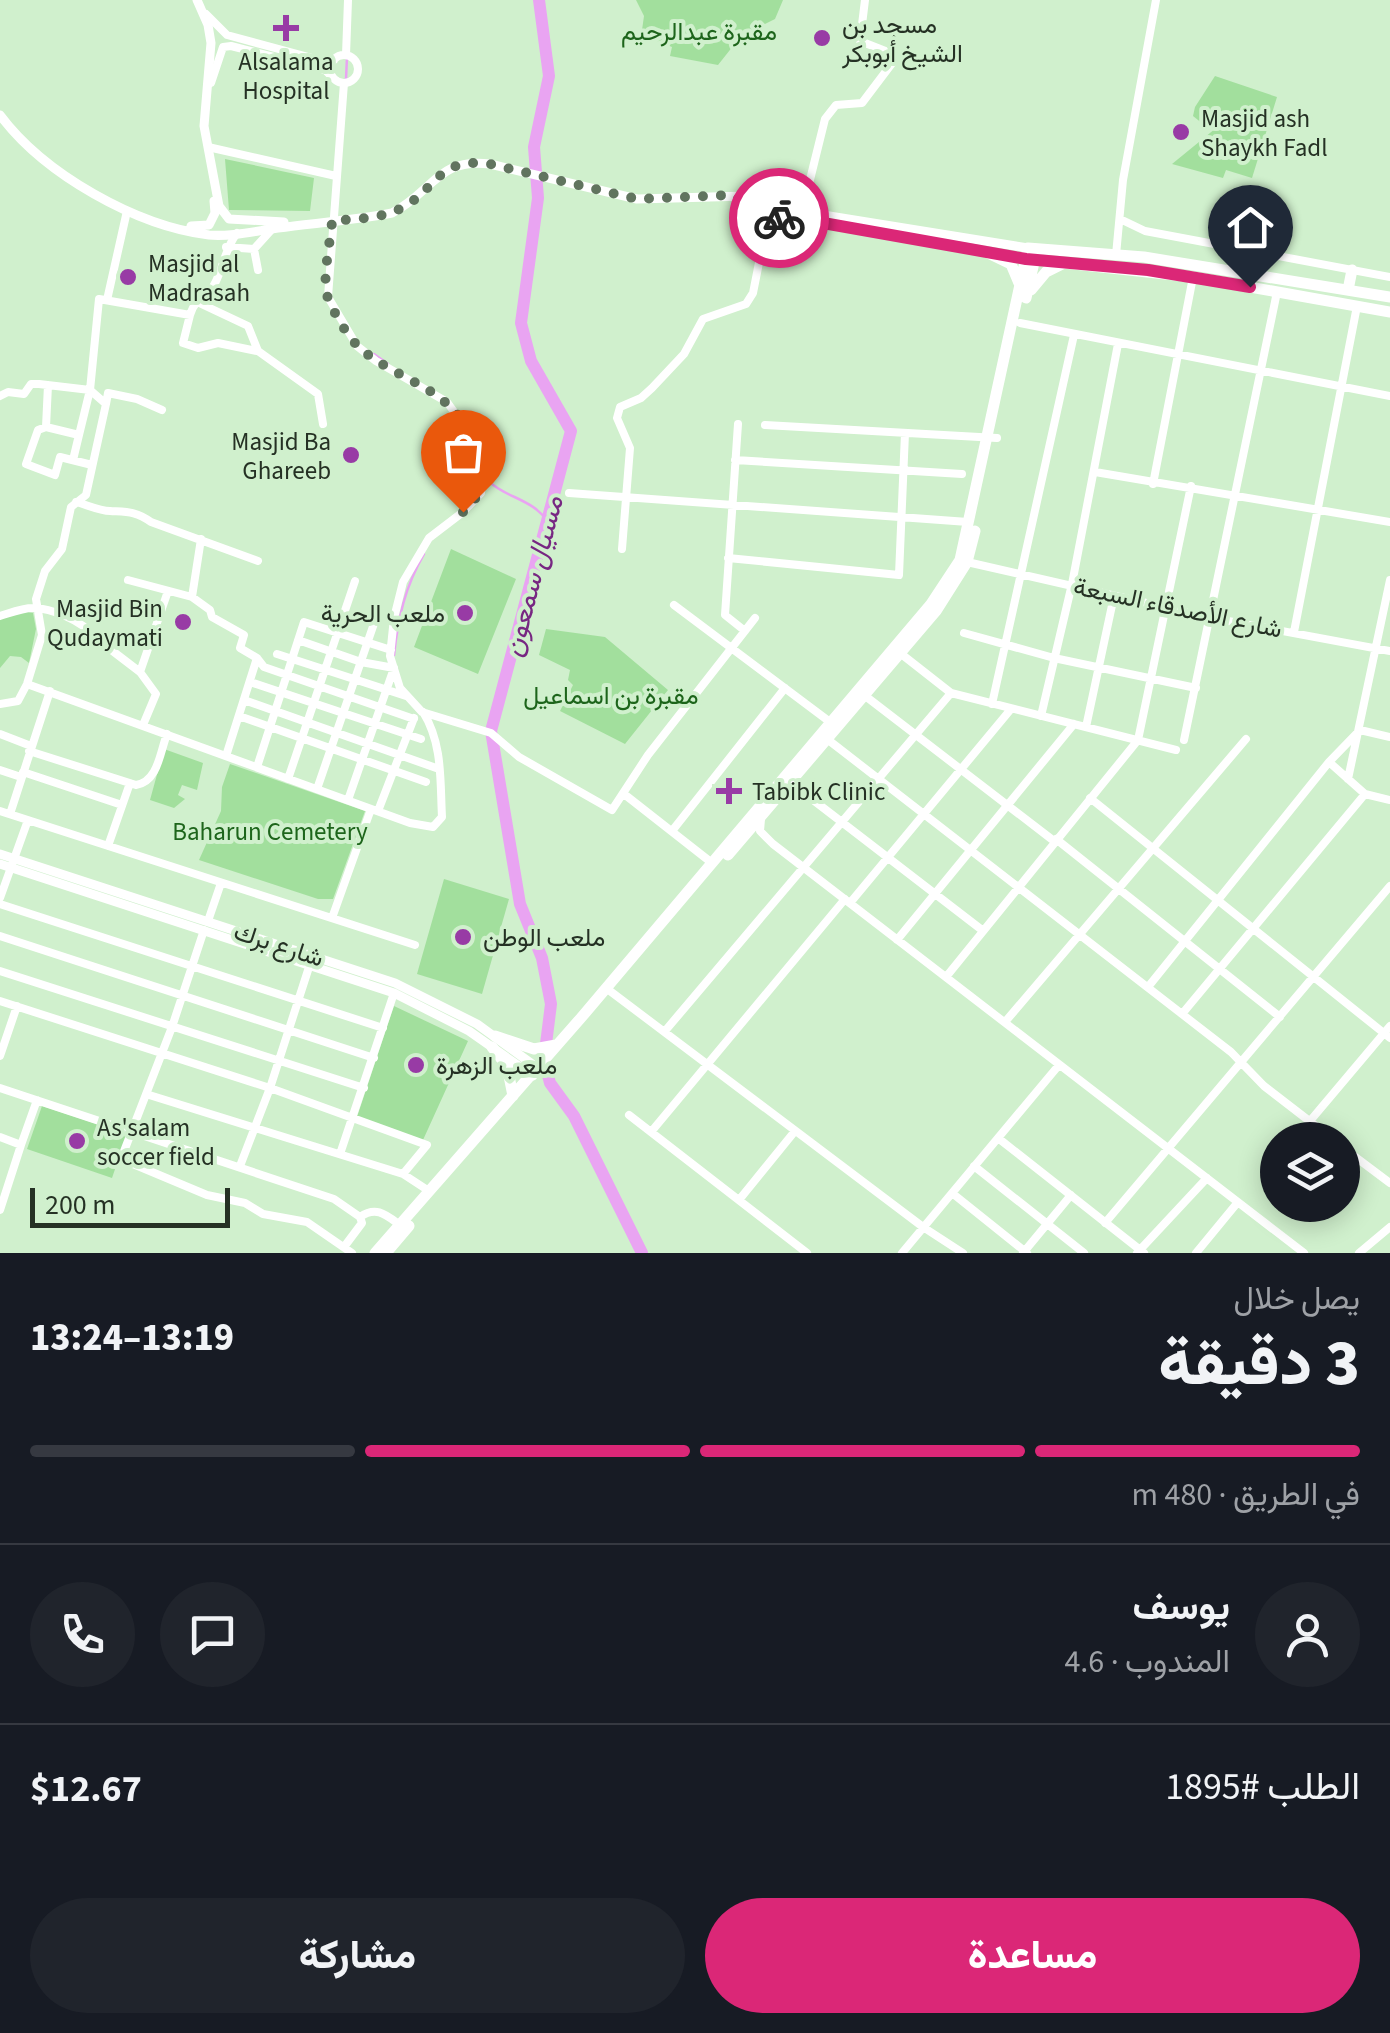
<!DOCTYPE html>
<html lang="ar">
<head>
<meta charset="utf-8">
<style>
  :root { --surface:#171b24; --page:#20242c; --text:#f1f3f6; --muted:#9ea1a6; --line:#363941; --accent:#db2777 }
  body { margin:0; font-family:"Source Sans 3",Vazirmatn,sans-serif; background:var(--page); color:var(--text); direction:rtl; height:100vh; display:flex; flex-direction:column; font-size:38px; white-space:nowrap }
  * { box-sizing:border-box; margin:0 }
  p { font-size:32px; color:var(--muted) }
  .icon { flex:none; width:55px; height:55px; fill:none; stroke:currentColor; stroke-width:2; stroke-linecap:round; stroke-linejoin:round }
  .map { position:relative; height:1253px; overflow:hidden; direction:ltr }
  .details { display:flex; flex-direction:column; background:var(--surface); flex:1 }
  .details>* { flex:none }
  .fabs { position:absolute; left:1260px; top:1122px; display:grid; gap:20px }
  .fabs a { display:grid; place-items:center; width:100px; height:100px; border-radius:50%; background:var(--surface); box-shadow:0 5px 25px #0003; font-size:50px }
  .scale { position:absolute; left:30px; bottom:25px; width:200px; box-sizing:border-box; padding-left:10px; border:5px solid #253124; border-top:0; font-size:28px; line-height:35px; white-space:nowrap; color:#253124; -webkit-text-stroke:8px #d0f0cd; paint-order:stroke }
  .pin { position:absolute; display:grid; place-items:center; width:85px; height:85px; color:#fff; margin:-102px -42px; border-radius:50% 50% 50% 0; rotate:-45deg; box-shadow:0 0 10px #0007 }
  .pin .icon { rotate:45deg }
  .courier { position:absolute; display:grid; place-items:center; width:100px; height:100px; margin:-50px; border:8px solid #db2777; border-radius:50%; background:#fff; color:#222; box-shadow:0 2px 12px #0007 }
  .headline em { font-style:normal; font-weight:800 }
  .headline div { display:flex; flex-direction:column-reverse }
  .headline { display:flex; align-items:center; justify-content:space-between; height:170px; padding:0 30px }
  h1 { font-size:65px; font-weight:800; line-height:75px }
  .bar { display:grid; grid-template-columns:repeat(4,1fr); gap:15px 10px; align-content:center; height:120px; padding:0 30px }
  .bar i { height:12px; border-radius:8px; background:var(--line) }
  .bar .current { background:var(--accent) }
  .bar p { grid-column:span 4 }
  .line { display:flex; align-items:center; gap:25px; padding:0 30px; border-top:2px solid var(--line) }
  .line div { flex:1 }
  .round { display:grid; place-items:center; flex:none; width:105px; height:105px; border-radius:52px; background:var(--page) }
  .primary-button { display:flex; gap:20px; margin-top:auto; padding:20px 30px }
  .primary-button a { flex:1; height:115px; border-radius:60px; background:var(--accent); color:#fff; font-size:40px; font-weight:800; line-height:115px; text-align:center }
  .primary-button a+a { background:var(--page); color:var(--text) }
  .map>svg:first-child { display:block }
  .green { fill:#a2df9d }
  .lines { fill:none; stroke-linecap:round; stroke-linejoin:round }
  .stream { stroke:#e9a4f2; stroke-width:2.5 }
  .river { stroke:#e9a4f2; stroke-width:12 }
  .minor { stroke:#fff; stroke-width:8 }
  .major { stroke:#fff; stroke-width:9 }
  .highway { stroke:#fff; stroke-width:11 }
  .done { stroke:#61745f; stroke-width:10; stroke-dasharray:0 18 }
  .route { stroke:#db2777; stroke-width:12 }
  .poi-dot { fill:#983ba5; stroke:#d0f0cd; stroke-width:4 }
  .labels { text-anchor:middle; stroke-width:8; stroke-linejoin:round; paint-order:stroke }
  .poi-label { font-size:25px; fill:#253124; stroke:#d0f0cd; text-anchor:start }
  .park-label { font-size:25px; fill:#1d651b; stroke:#d0f0cd }
  .street-label { font-size:25px; fill:#253124; stroke:#d0f0cd }
  .water-label { font-size:28px; font-style:italic; fill:#772782; stroke:#d0f0cd }
</style>
</head>
<body>
<div class="map">
<svg width="1390" height="1253" viewBox="0 0 1390 1253">
  <rect width="100%" height="100%" fill="#d0f0cd"/>
  <path class="green" d="M636 0H783L775 19 741 36 718 65 670 56 672 47 652 39V34L642 30 644 16Z
    M1215 76 1277 97 1252 178 1226 170 1223 178 1172 164 1221 124 1208 116 1203 124 1193 116 1195 107Z
    M225 159 314 178 310 211 229 210Z
    M451 549 516 579 478 674 414 647Z
    M23 611 33 613 36 629 29 663 21 657 10 656 0 668V617Z
    M546 629 605 637 668 690 625 744 560 711 573 685 568 680 570 670 539 655Z
    M164 749 203 763 197 790 182 785 178 795 185 799 174 808 150 800Z
    M230 764 365 811 333 899H318L199 860 221 811 222 787Z
    M444 879 509 899 482 994 417 974Z
    M394 1006 468 1041 423 1140 357 1117Z
    M42 1106 127 1134 112 1178 27 1149Z"/>
  <g class="lines">
    <path class="stream" d="M346 79 347 57
      M374 354 388 364
      M483 475C502 499 531 496 549 523
      M394 655C398 618 405 587 424 554"/>
    <path class="river" d="M539 0 549 76 534 147 538 198 521 323 531 361 571 431 491 731 520 904 542 958 551 1004 544 1060 550 1083 574 1116 642 1253"/>
    <path class="minor" d="M206 14 227 35 327 62 334 60
      M330 69a14 14 0 1 1 28 0a14 14 0 1 1-28 0Z
      M346 55 348 0
      M211 83 223 47 231 46 325 70 332 77
      M344 83 328 297 357 346 376 361 447 402 467 430 472 458 482 480 481 493 463 512 429 538 403 582 394 618 390 656 400 688 422 712 491 733 519 757 612 810 648 755 755 618
      M208 147 336 176
      M803 208 825 119 836 105 862 103 893 62V54L860 41 865 0
      M1120 219 1145 231 1390 277
      M226 247 254 249
      M1116 255 1123 180 1156 0
      M258 270 254 249 273 228
      M107 300 127 211
      M195 301 248 326 258 351 318 394 323 424
      M190 315 183 343 198 348 218 343 257 351
      M1020 323 1390 396
      M0 396 8 392 24 394 31 384H39L90 390 106 404 86 495 71 507 62 549 45 571 36 599 42 635 27 684 18 701 0 704
      M106 404 108 393 137 399 162 410
      M738 424 725 615 745 631
      M765 425 997 438
      M46 427 48 385
      M79 435 90 390 99 299 190 315C197 294 206 300 214 285 224 267 224 250 237 233
      M73 460 79 435 46 427 38 430 26 464 55 475 60 457 92 465
      M735 460 962 474
      M1095 472 1390 522
      M1153 484 1193 277
      M569 493 968 522
      M76 502C87 505 100 511 110 511 127 512 136 511 151 522L258 561
      M622 549 630 448 617 418 620 407 641 398 652 388 684 354 703 319 746 304 753 293 768 217
      M728 558 899 575 905 433
      M967 562 1212 618 1390 651
      M128 580 192 597 201 539
      M192 597 210 610 212 617 244 635 240 648 257 658 264 667 414 719
      M674 605 830 722
      M0 616C10 613 22 608 33 608 51 608 83 621 93 636L140 672
      M1294 632 1357 306
      M964 633 1054 658 1196 688
      M298 640 361 662 394 668 348 800
      M900 653 951 693 1176 750
      M277 654 406 696
      M250 682 421 739
      M27 684 410 823 433 827 442 817C440 781 443 744 423 712
      M864 695 1054 841
      M244 700 439 769
      M992 704 1074 335
      M239 716 426 782
      M1041 716 1072 584 1118 344
      M143 725 156 694 140 672 168 591
      M1086 727 1114 596
      M0 734 31 746
      M827 739 1231 1052 1264 1086 1334 1140
      M1184 740 1277 292
      M29 751 136 785C158 782 160 752 167 734
      M226 756 257 658
      M1329 762 1365 794 1390 800
      M257 767 304 622 391 650
      M0 770 21 777
      M23 772 122 805
      M288 779 355 581
      M1348 779 1390 580
      M791 783 982 930
      M317 789 379 609
      M624 794 712 863
      M1090 798 1390 1038
      M0 811 415 945
      M378 811 414 718
      M10 814 50 691
      M761 819 760 831 773 844 1304 1253
      M672 831 785 688
      M1056 839 1280 1017
      M108 846 130 783
      M0 898 28 820
      M850 903 1011 709
      M0 904 383 1028
      M332 918 371 809
      M208 921 221 883
      M204 930 172 1027 121 1159 207 1195 245 1203 263 1214 307 1222 352 1253
      M0 936 374 1058
      M897 940 1074 724
      M0 971 364 1088
      M946 977 1138 740 1191 486
      M1148 987 1329 762 1360 730 1390 737
      M606 988 923 1227 963 1253
      M0 1001 270 1088 427 1145 403 1174
      M1182 1014 1365 794
      M1005 1022 1246 739
      M665 1031 951 693
      M0 1056 17 1006
      M0 1088 334 1199 360 1217 362 1223 344 1247
      M146 1094 403 1174 429 1191
      M629 1115 807 1253
      M1310 1121 1390 1026
      M651 1132 845 899
      M0 1137 21 1145 37 1100
      M998 1138 1144 1253
      M1342 1147 1390 1183
      M340 1154 394 993
      M240 1166 270 1088 310 964
      M974 1166 1084 1253
      M952 1193 1027 1253
      M739 1200 795 1131
      M0 1210 21 1145
      M360 1217C376 1206 385 1214 400 1225
      M1105 1223 1390 886
      M902 1253 1059 1065
      M1023 1253 1071 1195
      M1137 1253 1207 1178
      M1196 1253 1238 1202
      M1359 1253 1390 1227"/>
    <path class="major" d="M197 0 208 25 211 43 204 126 219 206 229 219 284 222
      M0 115C44 174 136 226 209 235 231 237 256 231 278 228 316 223 355 220 392 213 433 192 438 157 490 164L637 199 747 196 768 191
      M759 204a14 14 0 1 1 28 0a14 14 0 1 1-28 0Z
      M785 195 817 214 1028 248
      M777 218H795L1026 259
      M191 226 209 225 215 213 214 201
      M0 854 395 983 477 1024 539 1069
      M0 864 394 993 469 1031 533 1076"/>
    <path class="highway" d="M984 251 1011 264 1019 283
      M1028 259 1193 277 1390 312
      M1031 290 1046 272 1062 264
      M1348 290 1352 270
      M1026 298 1037 249
      M728 855 936 611 967 562 975 531
      M495 1036 534 1049 556 1045
      M492 1047 507 1066 513 1096
      M375 1253 580 1019 931 604 960 560 1028 248 1144 257 1390 297
      M386 1253 409 1226"/>
  </g>
  <g class="lines">
    <path class="done" d="M463 512C487 487 483 489 473 459 470 449 470 437 466 428 446 388 395 378 362 350 348 338 335 315 328 298 321 282 331 239 332 221 352 219 376 219 395 211 437 194 434 156 490 164L637 199 730 195 754 206 768 217 779 218"/>
    <path class="route" d="M779 218H795L1026 259 1148 270 1250 287"/>
  </g>
  <g class="poi-dot">
    <path d="M281 13h10v10h10v10h-10v10h-10v-10h-10v-10h10z"/>
    <circle cx="822" cy="38" r="10"/>
    <circle cx="1181" cy="132" r="10"/>
    <circle cx="128" cy="277" r="10"/>
    <circle cx="351" cy="455" r="10"/>
    <circle cx="465" cy="613" r="10"/>
    <circle cx="183" cy="622" r="10"/>
    <path d="M724 776h10v10h10v10h-10v10h-10v-10h-10v-10h10z"/>
    <circle cx="463" cy="937" r="10"/>
    <circle cx="416" cy="1065" r="10"/>
    <circle cx="77" cy="1141" r="10"/>
  </g>
  <g class="labels">
    <g class="poi-label">
      <text x="842" y="33">مسجد بن<tspan x="842" dy="29">الشيخ أبوبكر</tspan></text>
      <text x="286" y="70" text-anchor="middle">Alsalama<tspan x="286" dy="29">Hospital</tspan></text>
      <text x="1201" y="127">Masjid ash<tspan x="1201" dy="29">Shaykh Fadl</tspan></text>
      <text x="148" y="272">Masjid al<tspan x="148" dy="29">Madrasah</tspan></text>
      <text x="331" y="450" text-anchor="end">Masjid Ba<tspan x="331" dy="29">Ghareeb</tspan></text>
      <text x="163" y="617" text-anchor="end">Masjid Bin<tspan x="163" dy="29">Qudaymati</tspan></text>
      <text x="445" y="622" text-anchor="end">ملعب الحرية</text>
      <text x="752" y="800">Tabibk Clinic</text>
      <text x="483" y="946">ملعب الوطن</text>
      <text x="436" y="1074">ملعب الزهرة</text>
      <text x="97" y="1136">As'salam<tspan x="97" dy="29">soccer field</tspan></text>
    </g>
    <g class="park-label">
      <text x="699" y="40">مقبرة عبدالرحيم</text>
      <text x="611" y="704">مقبرة بن اسماعيل</text>
      <text x="270" y="840">Baharun Cemetery</text>
    </g>
    <g class="street-label">
      <text transform="translate(1178 607) rotate(12)" y="9">شارع الأصدقاء السبعة</text>
      <text transform="translate(279 944) rotate(18)" y="9">شارع برك</text>
    </g>
    <g class="water-label">
      <text transform="translate(532 576) rotate(-75)" y="10">مسيال سمعون</text>
    </g>
  </g>
</svg>
<div class="fabs">
<a><svg class="icon" aria-label="layers" viewBox="0 0 24 24"><path d="M12 4l9 5-9 5-9-5zM3 14l9 5 9-5"/></svg></a>
</div>
<div class="scale">200 m</div>
<div class="pin" style="left:463px;top:512px;background:#ea580c"><svg class="icon" aria-label="bag" viewBox="0 0 24 24"><path d="M5 8h14l-1 12H6zM9 8a3 3 0 0 1 6 0"/></svg></div>
<div class="pin" style="left:1250px;top:287px;background:#1f2937"><svg class="icon" aria-label="home" viewBox="0 0 24 24"><path d="M3 11l9-7 9 7M6 9v11h12V9"/></svg></div>
<div class="courier" style="left:779px;top:218px"><svg class="icon" aria-label="bike" viewBox="0 0 24 24"><circle cx="6" cy="16" r="4"/><circle cx="18" cy="16" r="4"/><path d="M6 16l4-8h5l3 8M10 8l3 8H6M13 5h3"/></svg></div>
</div>
<section class="details">
<div class="headline"><div><h1>3 دقيقة</h1><p>يصل خلال</p></div><em>13:19–13:24</em></div>
<div class="bar"><i class="current"></i><i class="current"></i><i class="current"></i><i></i><p>في الطريق · 480 m</p></div>
<div class="line" style="height:180px"><a class="round"><svg class="icon" aria-label="person" viewBox="0 0 24 24"><circle cx="12" cy="8" r="4"/><path d="M4 21q1-7 8-7t8 7"/></svg></a><div><b>يوسف</b><p>المندوب · 4.6</p></div><a class="round"><svg class="icon" aria-label="chat" viewBox="0 0 24 24"><path d="M4 5h16v11H9l-5 4z"/></svg></a><a class="round"><svg class="icon" aria-label="phone" viewBox="0 0 24 24"><path d="M5 4h4l2 5-3 2q2 4 5 5l2-3 5 2v4C11 20 4 13 5 4z"/></svg></a></div>
<div class="line" style="height:130px"><div>الطلب #1895</div><b>$12.67</b></div>
<div class="primary-button"><a>مساعدة</a><a>مشاركة</a></div>
</section>
</body>
</html>
